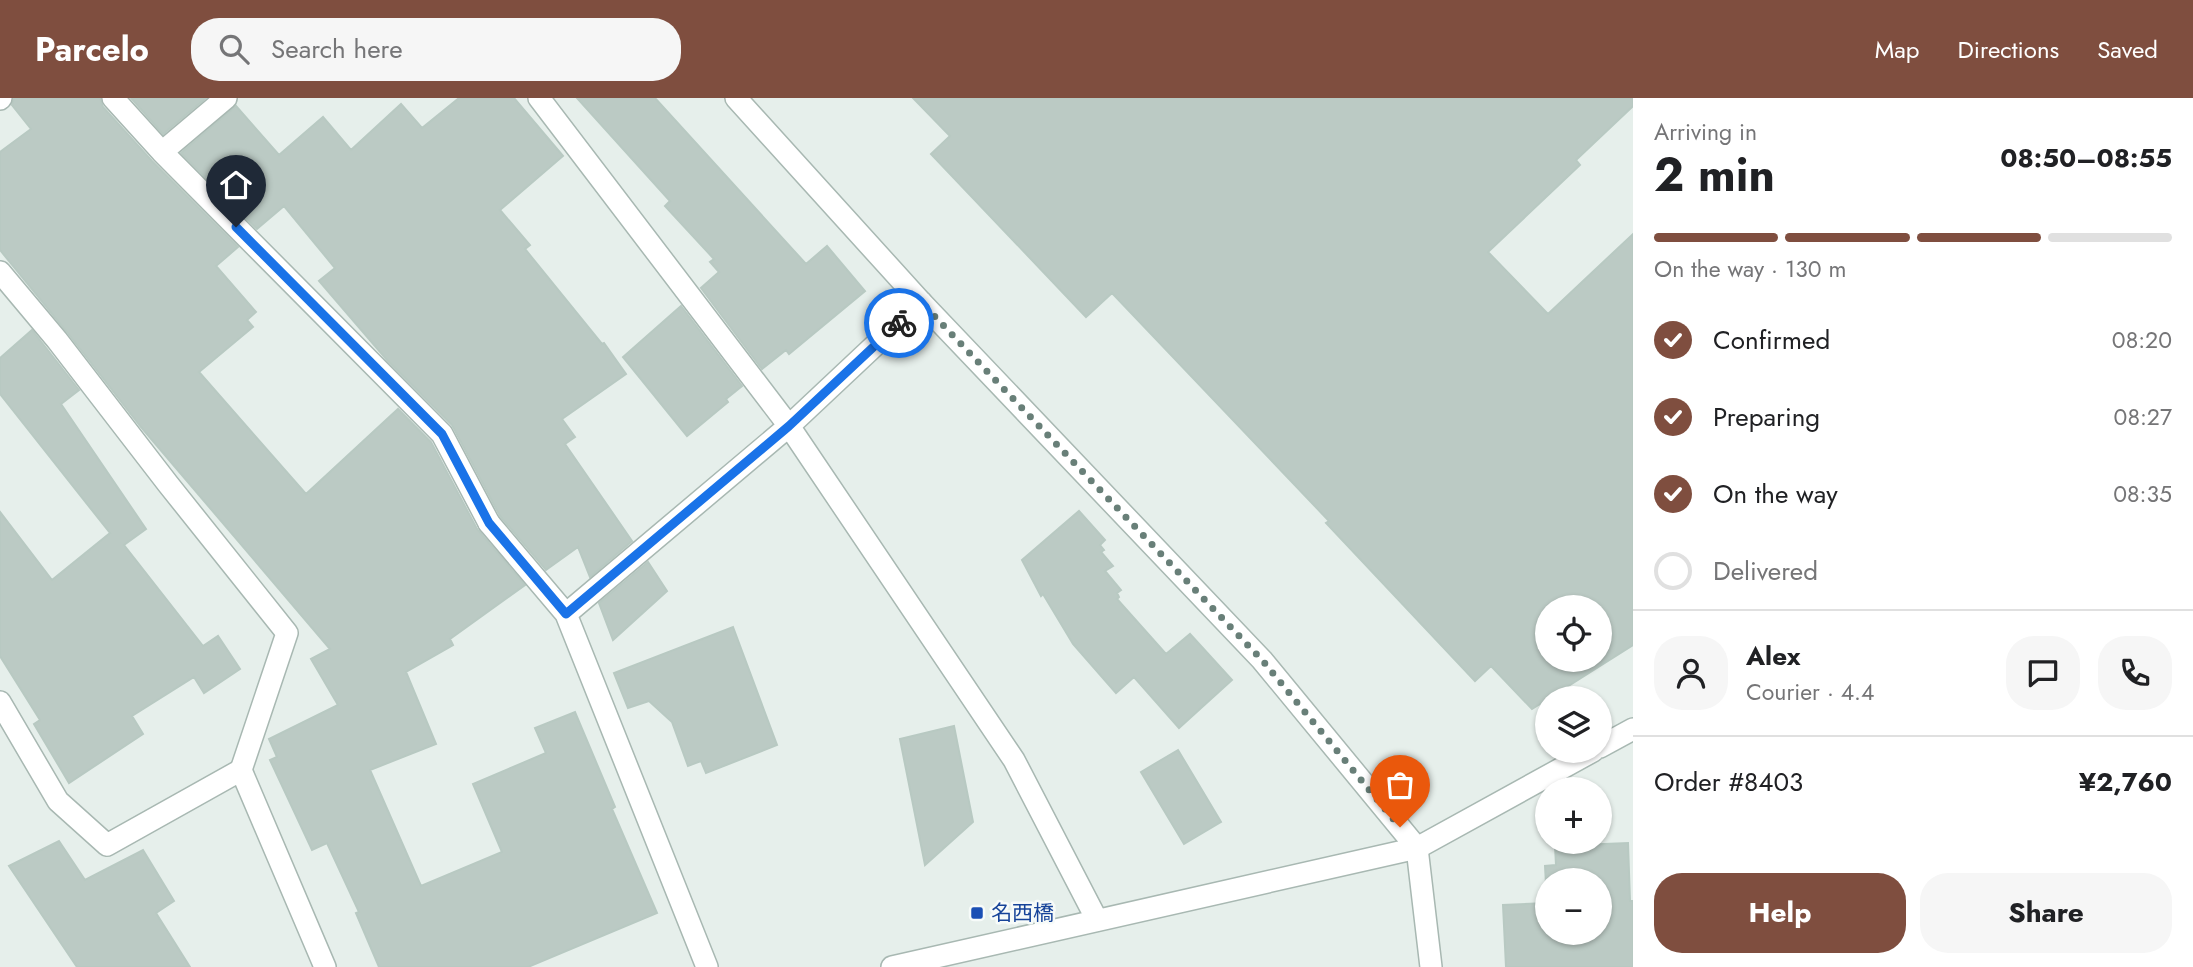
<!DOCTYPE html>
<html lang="en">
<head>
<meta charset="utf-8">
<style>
  :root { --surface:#fff; --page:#f6f6f6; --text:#202124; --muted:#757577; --line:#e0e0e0; --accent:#7f4e3f }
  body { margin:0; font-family:Jost,"Noto Sans JP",sans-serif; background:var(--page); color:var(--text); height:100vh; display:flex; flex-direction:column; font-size:26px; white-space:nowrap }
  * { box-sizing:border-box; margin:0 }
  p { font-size:23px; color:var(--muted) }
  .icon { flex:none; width:38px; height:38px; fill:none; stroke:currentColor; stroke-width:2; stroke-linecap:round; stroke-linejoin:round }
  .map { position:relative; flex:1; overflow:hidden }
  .drawer { display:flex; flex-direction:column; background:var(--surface); width:560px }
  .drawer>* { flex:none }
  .tools { position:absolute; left:1535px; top:497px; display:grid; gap:14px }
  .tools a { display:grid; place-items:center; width:77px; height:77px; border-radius:50%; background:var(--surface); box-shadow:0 2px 5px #0004; font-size:35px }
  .pin { position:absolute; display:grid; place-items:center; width:60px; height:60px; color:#fff; margin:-72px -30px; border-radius:50% 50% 50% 0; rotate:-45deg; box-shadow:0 0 7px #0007 }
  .pin .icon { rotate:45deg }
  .courier { position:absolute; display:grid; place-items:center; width:70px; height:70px; margin:-35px; border:5px solid #1a73e8; border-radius:50%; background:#fff; color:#222; box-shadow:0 2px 9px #0007 }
  .summary em { font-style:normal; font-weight:700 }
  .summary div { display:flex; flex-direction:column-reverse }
  .summary { display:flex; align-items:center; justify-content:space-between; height:119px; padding:0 21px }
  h1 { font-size:46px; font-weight:700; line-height:52px }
  .bar { display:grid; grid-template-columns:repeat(4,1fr); gap:10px 7px; align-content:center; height:84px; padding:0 21px }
  .bar i { height:9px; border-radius:5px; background:var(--line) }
  .bar .selected { background:var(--accent) }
  .bar p { grid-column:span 4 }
  .line { display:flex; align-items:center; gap:18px; padding:0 21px; border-top:2px solid var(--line) }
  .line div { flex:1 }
  .round { display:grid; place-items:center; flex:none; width:74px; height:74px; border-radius:28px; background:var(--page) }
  ol { padding:0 21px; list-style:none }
  li { display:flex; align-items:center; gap:21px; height:77px }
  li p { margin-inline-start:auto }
  li .icon { padding:7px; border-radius:50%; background:var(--accent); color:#fff; stroke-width:4 }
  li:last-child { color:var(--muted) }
  li i { width:38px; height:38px; border:4px solid var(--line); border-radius:50% }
  .action { display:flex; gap:14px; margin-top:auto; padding:14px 21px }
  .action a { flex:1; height:80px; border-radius:28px; background:var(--accent); color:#fff; font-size:28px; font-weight:700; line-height:80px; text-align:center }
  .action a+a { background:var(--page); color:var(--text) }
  header { display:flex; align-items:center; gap:42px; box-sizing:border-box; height:98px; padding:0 35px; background:var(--accent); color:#fff }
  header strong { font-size:33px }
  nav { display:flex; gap:38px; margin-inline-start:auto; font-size:24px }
  .search { width:490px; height:63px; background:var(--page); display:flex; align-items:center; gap:18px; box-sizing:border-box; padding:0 24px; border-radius:28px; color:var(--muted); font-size:26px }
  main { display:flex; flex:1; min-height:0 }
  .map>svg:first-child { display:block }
  .building { fill:#bbcac4; stroke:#b8c9c2; stroke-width:2; fill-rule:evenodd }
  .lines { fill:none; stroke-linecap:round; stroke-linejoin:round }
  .service-casing { stroke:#a8b8b2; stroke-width:24 }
  .minor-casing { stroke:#a8b8b2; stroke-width:24 }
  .tertiary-casing { stroke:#a8b8b2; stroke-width:24 }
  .service { stroke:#fff; stroke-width:21 }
  .minor { stroke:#fff; stroke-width:21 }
  .tertiary { stroke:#fff; stroke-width:21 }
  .done { stroke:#687f78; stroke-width:7; stroke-dasharray:0 12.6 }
  .route { stroke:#1a73e8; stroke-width:9 }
  .transit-dot { fill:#1a4fb4; stroke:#f7fbf9; stroke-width:2.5 }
  .labels { text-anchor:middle; stroke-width:5; stroke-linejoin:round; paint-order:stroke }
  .transit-label { font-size:21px; fill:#164399; stroke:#f7fbf9; text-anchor:start }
</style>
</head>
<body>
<header>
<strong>Parcelo</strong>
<div class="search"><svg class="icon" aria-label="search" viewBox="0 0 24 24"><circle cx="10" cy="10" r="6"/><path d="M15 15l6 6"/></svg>Search here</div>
<nav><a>Map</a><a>Directions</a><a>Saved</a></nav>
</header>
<main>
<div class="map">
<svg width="1633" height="869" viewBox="0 0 1633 869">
  <rect width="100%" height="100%" fill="#e6efeb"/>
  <path class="building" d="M14 0H100L103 9 152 63 238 149 216 168 256 214 247 222 253 229 199 274 306 396 398 311 431 344 477 431 525 487 450 541 453 547 406 574 436 646 370 672 421 788 502 754 473 686 546 655 535 630 575 614 615 709 612 711 657 815 528 869H379L356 815 359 814 327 745 312 752 270 662 277 659 269 641 338 607 311 561 330 551 141 329 67 234 0 152V54L31 31 12 7Z
    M131 0H206L163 36Z
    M459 0H514L563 58 500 112 530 147 525 151 602 246 604 245 626 276 562 321 575 339 565 346 632 443 590 479 578 449 546 472 500 418 452 327 387 262 319 183 335 170 284 108 257 131 181 55 236 8 279 57 323 19 351 52 401 6 422 30Z
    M577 0H655L806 166 827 148 865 193 789 256 786 252 762 271 701 190 719 174 710 164 714 161 665 108 670 103Z
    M913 0H1633V8L1576 62 1580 67 1488 154 1548 216 1633 136V547L1532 611 1491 568 1475 583 1326 425 1329 423 1112 195 1086 219 931 56 950 38ZM1547 509H1600V562H1547Z
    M681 208 742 288 726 301 728 304 687 338 623 259Z
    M32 232 79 292 61 306 146 431 124 447 203 548 218 538 240 571 204 595 194 579 132 618 143 636 69 685 34 626 40 622 0 558V414L52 482 110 435 0 296V260Z
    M1079 413 1105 442 1100 447 1104 452 1101 454 1113 468 1105 473 1121 492 1117 495 1119 499 1117 501 1166 556 1190 536 1232 582 1179 630 1134 579 1116 595 1073 546 1043 496 1041 498 1022 462Z
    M648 464 667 493 613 542 599 505Z
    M733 529 777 647 706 675 701 663 688 668 672 624 649 603 628 610 614 575Z
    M954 628 973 724 925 767 900 641Z
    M1178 652 1221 724 1184 746 1141 674Z
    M59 743 85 782 143 752 174 803 156 815 190 869H77L9 768Z
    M1628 745 1630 803H1633V869H1506L1503 807 1547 805 1545 768 1556 767 1555 748ZM1547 782H1600V835H1547Z"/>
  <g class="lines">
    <defs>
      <path id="service" d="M113 0 162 54 442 336 489 425
        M539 0 789 328
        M0 1 1 0
        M162 54 226 0
        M0 174 57 242 168 386 287 535 241 672"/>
      <path id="minor" d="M789 328 1014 662 1097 822
        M489 425 566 516 707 869
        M566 516 789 328 921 204
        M0 604 58 703 107 747 241 672 325 869
        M1417 750 1431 869"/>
      <path id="tertiary" d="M736 0 921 204 1262 562 1417 750
        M1600 649 1633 631
        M892 869 1417 750 1593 653"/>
    </defs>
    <use href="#service" class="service-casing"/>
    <use href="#minor" class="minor-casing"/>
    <use href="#tertiary" class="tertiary-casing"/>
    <use href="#service" class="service"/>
    <use href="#minor" class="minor"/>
    <use href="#tertiary" class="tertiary"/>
  </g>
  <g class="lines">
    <path class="done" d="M899 225 921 204 1262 562 1400 729"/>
    <path class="route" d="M236 129 442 336 489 425 566 516 789 328 899 225"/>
  </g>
  <rect class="transit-dot" x="970" y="808" width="14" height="14" rx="3.5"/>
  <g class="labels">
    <g class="transit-label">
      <text x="991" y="822">名西橋</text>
    </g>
  </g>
</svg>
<div class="tools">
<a><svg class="icon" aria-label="locate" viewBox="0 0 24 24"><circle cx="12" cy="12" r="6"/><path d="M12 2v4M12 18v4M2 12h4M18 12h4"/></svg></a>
<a><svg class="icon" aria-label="layers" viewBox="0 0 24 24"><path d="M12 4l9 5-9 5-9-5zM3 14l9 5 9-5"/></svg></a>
<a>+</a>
<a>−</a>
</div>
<div class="pin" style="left:1400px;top:729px;background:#ea580c"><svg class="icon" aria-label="bag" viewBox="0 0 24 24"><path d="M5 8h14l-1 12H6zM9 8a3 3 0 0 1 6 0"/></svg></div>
<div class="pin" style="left:236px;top:129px;background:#1f2937"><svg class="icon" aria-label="home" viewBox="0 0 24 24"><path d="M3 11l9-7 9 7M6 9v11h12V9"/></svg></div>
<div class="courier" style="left:899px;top:225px"><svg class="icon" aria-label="bike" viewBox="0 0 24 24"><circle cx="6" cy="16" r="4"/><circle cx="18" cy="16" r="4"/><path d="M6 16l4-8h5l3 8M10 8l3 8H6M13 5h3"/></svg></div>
</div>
<section class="drawer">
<div class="summary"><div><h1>2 min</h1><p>Arriving in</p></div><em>08:50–08:55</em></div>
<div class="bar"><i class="selected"></i><i class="selected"></i><i class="selected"></i><i></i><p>On the way · 130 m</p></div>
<ol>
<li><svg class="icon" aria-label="check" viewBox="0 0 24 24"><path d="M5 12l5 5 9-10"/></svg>Confirmed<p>08:20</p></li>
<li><svg class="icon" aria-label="check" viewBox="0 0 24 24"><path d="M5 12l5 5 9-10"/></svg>Preparing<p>08:27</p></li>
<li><svg class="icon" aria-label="check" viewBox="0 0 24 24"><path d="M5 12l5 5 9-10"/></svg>On the way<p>08:35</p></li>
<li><i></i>Delivered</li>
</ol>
<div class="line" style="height:126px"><a class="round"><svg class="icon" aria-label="person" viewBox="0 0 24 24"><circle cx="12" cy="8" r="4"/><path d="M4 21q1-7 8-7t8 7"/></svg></a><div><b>Alex</b><p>Courier · 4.4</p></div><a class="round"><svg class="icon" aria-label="chat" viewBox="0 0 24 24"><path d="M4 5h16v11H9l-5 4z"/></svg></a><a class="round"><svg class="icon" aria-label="phone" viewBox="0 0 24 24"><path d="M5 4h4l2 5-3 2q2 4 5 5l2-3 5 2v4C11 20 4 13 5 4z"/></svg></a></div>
<div class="line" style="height:91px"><div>Order #8403</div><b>¥2,760</b></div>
<div class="action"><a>Help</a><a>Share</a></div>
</section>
</main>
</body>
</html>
